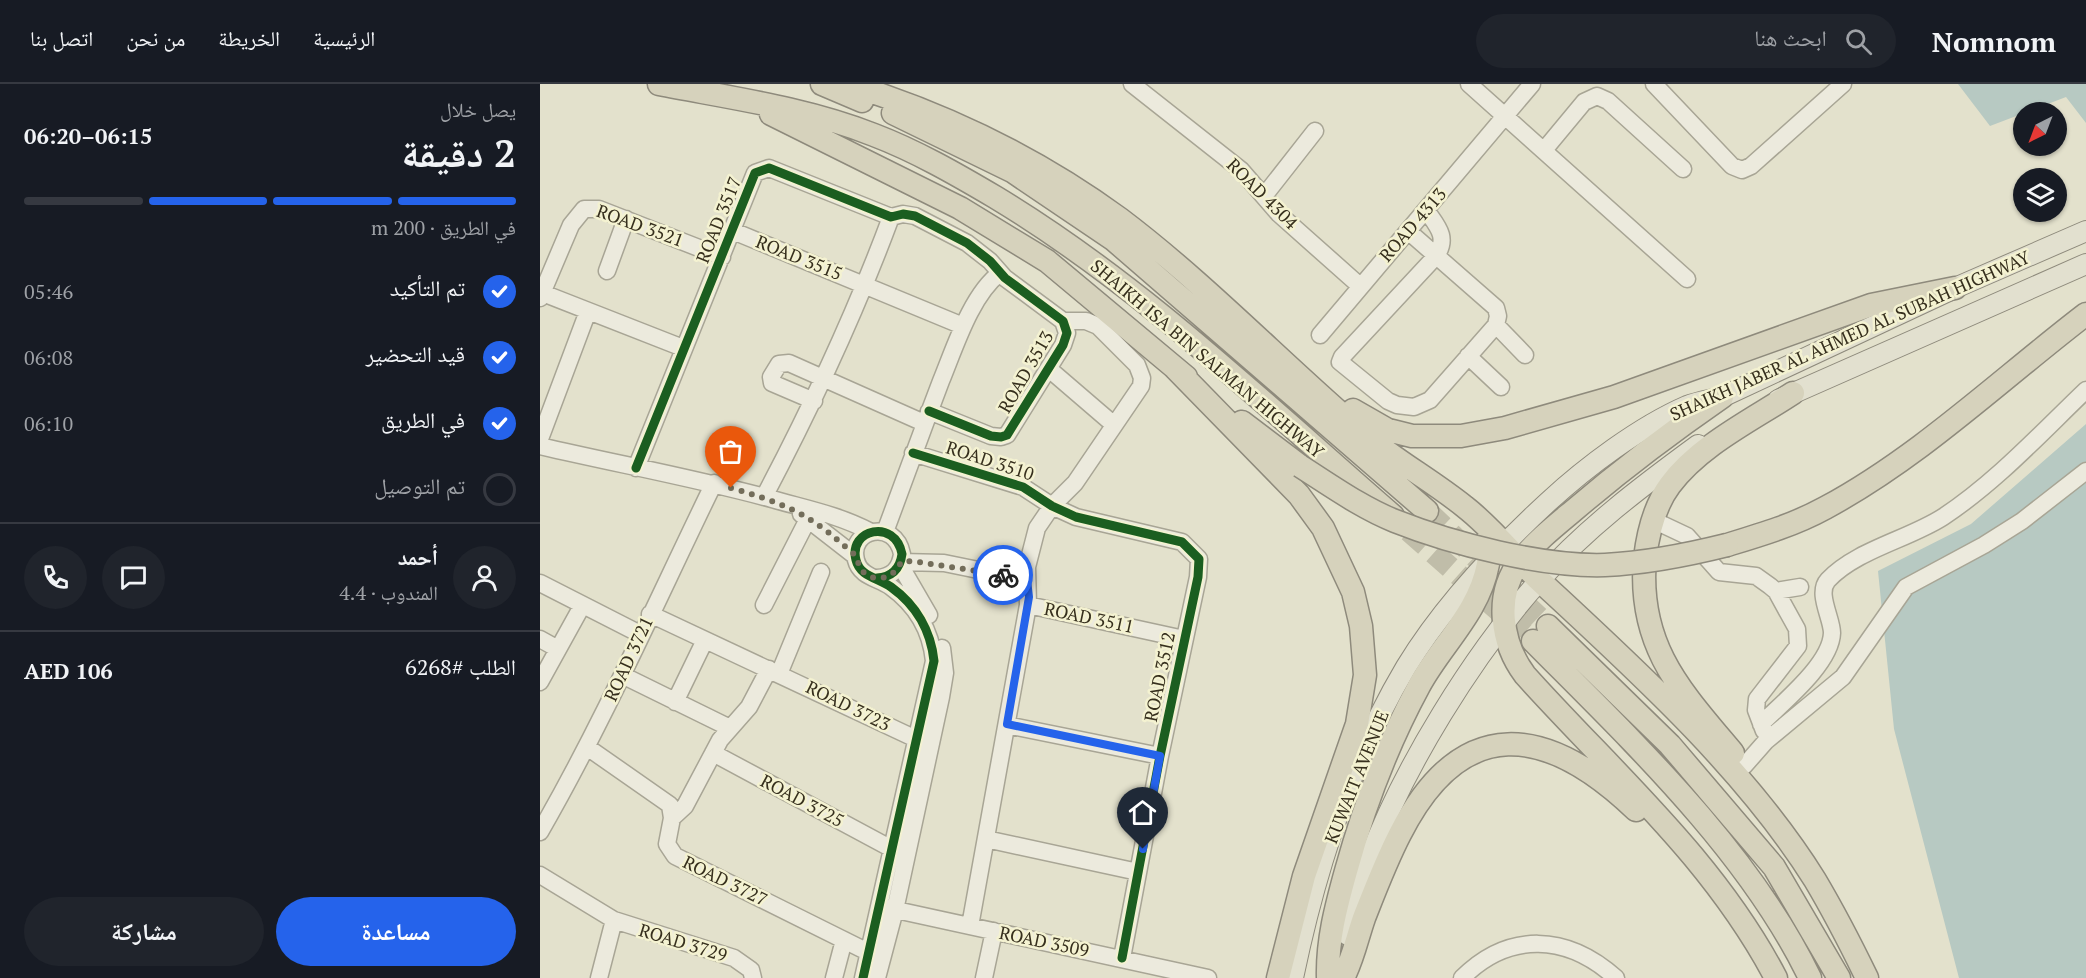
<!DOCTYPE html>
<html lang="ar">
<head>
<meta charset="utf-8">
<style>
  :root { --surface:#171b24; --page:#20242c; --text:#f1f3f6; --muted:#9ea1a6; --line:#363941; --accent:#2563eb }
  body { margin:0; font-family:"PT Serif","Noto Naskh Arabic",serif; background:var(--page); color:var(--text); direction:rtl; height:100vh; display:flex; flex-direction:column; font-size:22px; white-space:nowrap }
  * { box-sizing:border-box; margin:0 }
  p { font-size:20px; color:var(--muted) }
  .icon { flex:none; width:33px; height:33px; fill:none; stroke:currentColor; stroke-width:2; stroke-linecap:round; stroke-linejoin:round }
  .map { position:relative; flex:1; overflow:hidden; direction:ltr }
  .details { display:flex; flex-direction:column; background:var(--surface); width:540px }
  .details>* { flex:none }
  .needle { width:39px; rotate:222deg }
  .buttons { position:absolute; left:1473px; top:18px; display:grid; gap:12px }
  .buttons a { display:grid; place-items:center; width:54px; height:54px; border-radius:50%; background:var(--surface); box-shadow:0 2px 4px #0004; font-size:30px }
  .pin { position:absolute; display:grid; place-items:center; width:51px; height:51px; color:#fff; margin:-62px -26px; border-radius:50% 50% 50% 0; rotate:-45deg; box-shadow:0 0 6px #0007 }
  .pin .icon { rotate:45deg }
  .courier { position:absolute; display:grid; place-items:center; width:60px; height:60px; margin:-30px; border:4px solid #2563eb; border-radius:50%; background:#fff; color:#222; box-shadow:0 2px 8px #0007 }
  .headline em { font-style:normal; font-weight:800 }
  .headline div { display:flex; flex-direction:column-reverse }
  .headline { display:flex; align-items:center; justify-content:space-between; height:102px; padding:0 24px }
  h1 { font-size:39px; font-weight:800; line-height:45px }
  .bar { display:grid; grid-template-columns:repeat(4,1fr); gap:9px 6px; align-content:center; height:72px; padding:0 24px }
  .bar i { height:8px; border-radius:4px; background:var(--line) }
  .bar .current { background:var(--accent) }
  .bar p { grid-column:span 4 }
  .line { display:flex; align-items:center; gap:15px; padding:0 24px; border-top:2px solid var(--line) }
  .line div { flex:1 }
  .round { display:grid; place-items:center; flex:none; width:63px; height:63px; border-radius:32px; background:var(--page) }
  ol { padding:0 24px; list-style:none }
  li { display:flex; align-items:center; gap:18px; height:66px }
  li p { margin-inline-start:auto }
  li .icon { padding:6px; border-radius:50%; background:var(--accent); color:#fff; stroke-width:4 }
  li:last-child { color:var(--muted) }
  li i { width:33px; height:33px; border:3px solid var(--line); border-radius:50% }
  .button { display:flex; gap:12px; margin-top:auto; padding:12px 24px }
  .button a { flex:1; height:69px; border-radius:36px; background:var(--accent); color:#fff; font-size:24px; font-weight:800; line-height:69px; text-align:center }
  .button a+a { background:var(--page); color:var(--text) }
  header { display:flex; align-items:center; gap:36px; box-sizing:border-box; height:84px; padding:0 30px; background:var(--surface); border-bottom:2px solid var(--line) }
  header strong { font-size:28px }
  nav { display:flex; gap:33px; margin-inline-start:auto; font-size:21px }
  .search { width:420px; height:54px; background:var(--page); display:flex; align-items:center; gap:15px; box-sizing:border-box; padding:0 21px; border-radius:33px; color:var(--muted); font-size:22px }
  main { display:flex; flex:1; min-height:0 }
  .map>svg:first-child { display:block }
  .water { fill:#b7c9c2 }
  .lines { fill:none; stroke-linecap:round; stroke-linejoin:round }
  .highway-tunnel { stroke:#c0bda9; stroke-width:22; stroke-dasharray:22 11; stroke-linecap:butt }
  .minor-casing { stroke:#a8a595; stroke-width:19 }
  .major-casing { stroke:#8e8a7c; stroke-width:22 }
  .highway-casing { stroke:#8e8a7c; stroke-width:25 }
  .minor { stroke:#eceadd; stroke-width:16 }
  .major { stroke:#e2e0cf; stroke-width:20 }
  .highway { stroke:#d6d2bc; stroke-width:22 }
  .highway-bridge-casing { stroke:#8e8a7c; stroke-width:25; stroke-linecap:butt }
  .highway-bridge { stroke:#d6d2bc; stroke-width:22 }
  .cycleway-casing { stroke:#f4f2d1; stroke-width:13 }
  .cycleway { stroke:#1b5e20; stroke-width:9 }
  .done { stroke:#736d5a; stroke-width:6; stroke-dasharray:0 10.8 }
  .route { stroke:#2563eb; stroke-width:8 }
  .labels { text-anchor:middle; stroke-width:5; stroke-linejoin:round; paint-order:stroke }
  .street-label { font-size:18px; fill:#362f1d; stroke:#f4f2d1 }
</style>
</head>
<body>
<header>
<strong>Nomnom</strong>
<div class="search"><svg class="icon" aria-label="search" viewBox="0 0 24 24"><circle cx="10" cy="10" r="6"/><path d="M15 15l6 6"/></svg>ابحث هنا</div>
<nav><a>الرئيسية</a><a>الخريطة</a><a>من نحن</a><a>اتصل بنا</a></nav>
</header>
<main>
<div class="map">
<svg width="1546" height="894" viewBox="0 0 1546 894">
  <rect width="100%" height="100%" fill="#e3e1cc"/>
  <path class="water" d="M1418 0H1546V39L1526 13 1450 42Z
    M1546 340V894H1419L1354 645 1338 487 1431 440Z"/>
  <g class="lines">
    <path class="highway-tunnel" d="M887 427 1008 542
      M869 447 993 557"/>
    <defs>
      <path id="minor" d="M592 0 701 86 739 130 820 202
        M929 0 1147 195
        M1114 0 1192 82 1202 86 1211 82 1303 0
        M1005 65 1044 18 1057 12 1068 17 1143 85
        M724 112 775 47
        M193 147 423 242
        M868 147 956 224 958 232 956 241 890 316 874 323 857 321 848 317 800 278 802 273 896 172C909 153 897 142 886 126
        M67 187 86 135
        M0 208 143 264
        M0 214 31 141 44 125H59L182 173
        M956 241 985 271
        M780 251 992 0
        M928 272 961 303
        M509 285 573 340
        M274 317 232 299 231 293 239 280 249 279 384 339
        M0 355 48 227
        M0 362C77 380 155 394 232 415 267 425 299 431 331 448
        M373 369 483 403 512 422 536 433 642 458 659 475 658 493 620 672 582 874
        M96 384 215 89 229 84 351 133 363 130 375 132 427 159 450 177 465 194 523 237 527 249 523 261 467 351 461 353 451 352 389 327
        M224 413C272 322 315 230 351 133
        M261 430 315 472
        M1113 436 1147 452 1179 488 1216 492 1230 502 1236 507 1257 545 1258 562 1217 615 1216 626 1224 647
        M345 448C364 397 382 347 401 297 415 263 431 211 460 189
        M361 478 404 479 487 496
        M360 481 389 531
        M0 499 100 550
        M1236 507 1260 503
        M224 521 268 435
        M488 521 644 555
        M110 530 376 655
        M0 555 18 565
        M239 590 281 488
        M84 592 190 644
        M0 598 42 522
        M135 618 165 556
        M1221 640C1242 619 1291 580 1292 549 1292 534 1276 509 1288 496 1316 466 1369 455 1403 433 1456 398 1500 350 1546 306
        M467 641 620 672
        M47 663 130 721 132 734 127 760 135 772 338 873
        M173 669 352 765
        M1204 682 1226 657 1303 593 1366 503 1444 461 1482 437 1546 387
        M132 734 145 722 180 656 209 623 229 585
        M0 748C65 635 117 516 174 399
        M446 755 598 788
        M0 791 74 836 194 874 211 886 213 894
        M347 824 668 894
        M430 842 488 521 487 483 497 444 512 422 535 399 601 302 602 294 597 281 558 242 546 237H523
        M59 894 74 836
        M294 894 304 856
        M323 894 394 577C391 547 376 521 351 503 339 494 320 493 316 476 308 445 355 434 362 470 360 485 352 493 337 494
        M337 894 355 826 401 613 405 589 402 564
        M444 894 454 847
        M922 894C969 847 1027 850 1076 894"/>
      <path id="major" d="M1238 316 1546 180
        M808 851C815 826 820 800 829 776 863 684 933 571 999 497 1045 445 1102 402 1158 361
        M753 894C775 788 810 677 866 583 903 522 956 466 1008 418 1046 383 1099 343 1147 322 1157 318 1170 316 1182 313L1415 204 1546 147"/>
      <path id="highway" d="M119 0C191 14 266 24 334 51 376 67 416 90 455 113 601 201 725 321 853 432
        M282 0 322 17
        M308 0C405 30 498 75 580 135 666 200 742 280 824 350 856 377 893 397 925 423 951 443 975 473 999 496 1095 585 1206 685 1275 796 1294 828 1311 861 1327 894
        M353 29 472 87 574 156 887 427
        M231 30 420 124 507 177 646 293
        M634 283 759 411 783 444 813 508 821 542 825 591 817 640 764 792 738 894
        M1182 313C1130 349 1081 386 1033 427 1015 442 995 458 980 477 954 511 961 559 985 591 1074 690 1173 774 1236 894
        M813 326 848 346 872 352H921L965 344 1074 313 1331 221 1415 204
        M702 338 760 382
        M1187 461C1220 451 1254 441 1285 424 1380 373 1461 295 1546 230
        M1008 542 1130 661 1234 783 1299 894
        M993 557C1091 656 1209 767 1270 894
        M1193 669C1141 607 1097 562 1105 474 1108 449 1115 421 1130 401 1160 361 1212 336 1253 309
        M788 894C787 857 796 823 806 787 824 722 847 661 879 602 901 561 939 529 948 480 950 470 948 459 949 448
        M803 894C813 875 817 854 824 834 835 806 846 777 860 750 922 628 1007 641 1096 726"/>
    </defs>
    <use href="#minor" class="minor-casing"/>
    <use href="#major" class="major-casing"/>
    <use href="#highway" class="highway-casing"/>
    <use href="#minor" class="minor"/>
    <use href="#major" class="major"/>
    <use href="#highway" class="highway"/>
    <defs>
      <path id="highway-bridge" d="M760 382C790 401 822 424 855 437 913 460 1003 483 1065 481 1106 479 1147 471 1187 461"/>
    </defs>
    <use href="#highway-bridge" class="highway-bridge-casing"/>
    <use href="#highway-bridge" class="highway-bridge"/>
    <defs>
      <path id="cycleway" d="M373 369 483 403 512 422 536 433 642 458 659 475 658 493 620 672 582 874
        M96 384 215 89 229 84 351 133 363 130 375 132 427 159 450 177 465 194 523 237 527 249 523 261 467 351 461 353 451 352 389 327
        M323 894 394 577C391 547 376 521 351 503 339 494 320 493 316 476 308 445 355 434 362 470 360 485 352 493 337 494"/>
    </defs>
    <use href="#cycleway" class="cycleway-casing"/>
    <use href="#cycleway" class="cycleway"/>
  </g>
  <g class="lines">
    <path class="done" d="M191 404C236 417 265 427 301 459 305 463 312 467 315 472 320 481 320 489 331 493 344 497 356 490 361 478L372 477 463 491"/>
    <path class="route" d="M463 491 487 496 489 513 467 640 620 672 603 765"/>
  </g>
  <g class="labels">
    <g class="street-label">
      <text transform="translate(722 110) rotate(45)" y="6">ROAD 4304</text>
      <text transform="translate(179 136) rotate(-68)" y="6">ROAD 3517</text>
      <text transform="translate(873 141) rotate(-49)" y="6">ROAD 4313</text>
      <text transform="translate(100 142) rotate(20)" y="6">ROAD 3521</text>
      <text transform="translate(259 174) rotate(22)" y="6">ROAD 3515</text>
      <text transform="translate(1310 252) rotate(-24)" y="6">SHAIKH JABER AL AHMED AL SUBAH HIGHWAY</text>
      <text transform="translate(667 275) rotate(40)" y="6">SHAIKH ISA BIN SALMAN HIGHWAY</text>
      <text transform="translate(486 288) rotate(-60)" y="6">ROAD 3513</text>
      <text transform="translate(450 377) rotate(18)" y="6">ROAD 3510</text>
      <text transform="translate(549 534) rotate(12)" y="6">ROAD 3511</text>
      <text transform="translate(89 575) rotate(-65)" y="6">ROAD 3721</text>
      <text transform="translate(620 593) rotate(-78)" y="6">ROAD 3512</text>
      <text transform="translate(308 622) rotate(26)" y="6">ROAD 3723</text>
      <text transform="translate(817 693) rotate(-68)" y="6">KUWAIT AVENUE</text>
      <text transform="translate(262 717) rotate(28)" y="6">ROAD 3725</text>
      <text transform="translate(185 797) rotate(26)" y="6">ROAD 3727</text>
      <text transform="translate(504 858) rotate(12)" y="6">ROAD 3509</text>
      <text transform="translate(143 859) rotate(17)" y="6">ROAD 3729</text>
    </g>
  </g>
</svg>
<div class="buttons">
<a><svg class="needle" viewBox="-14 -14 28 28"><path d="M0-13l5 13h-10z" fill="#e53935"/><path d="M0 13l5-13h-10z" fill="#9ea1a6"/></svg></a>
<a><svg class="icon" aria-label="layers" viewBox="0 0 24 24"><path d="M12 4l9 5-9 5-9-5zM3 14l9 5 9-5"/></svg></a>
</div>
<div class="pin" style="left:191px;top:404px;background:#ea580c"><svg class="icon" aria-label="bag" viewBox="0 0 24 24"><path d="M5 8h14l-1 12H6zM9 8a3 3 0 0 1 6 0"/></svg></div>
<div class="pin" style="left:603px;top:765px;background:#1f2937"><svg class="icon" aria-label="home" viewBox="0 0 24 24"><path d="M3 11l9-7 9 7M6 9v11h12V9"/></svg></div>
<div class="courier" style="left:463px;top:491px"><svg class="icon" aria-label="bike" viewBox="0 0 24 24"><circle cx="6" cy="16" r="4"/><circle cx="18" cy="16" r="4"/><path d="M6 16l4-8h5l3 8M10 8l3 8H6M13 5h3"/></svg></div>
</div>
<section class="details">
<div class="headline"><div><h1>2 دقيقة</h1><p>يصل خلال</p></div><em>06:15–06:20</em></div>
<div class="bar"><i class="current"></i><i class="current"></i><i class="current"></i><i></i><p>في الطريق · 200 m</p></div>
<ol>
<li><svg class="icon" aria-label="check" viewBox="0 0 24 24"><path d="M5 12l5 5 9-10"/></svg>تم التأكيد<p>05:46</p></li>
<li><svg class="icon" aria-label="check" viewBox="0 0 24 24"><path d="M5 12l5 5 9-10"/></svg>قيد التحضير<p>06:08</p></li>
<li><svg class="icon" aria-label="check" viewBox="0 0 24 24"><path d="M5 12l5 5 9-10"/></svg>في الطريق<p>06:10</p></li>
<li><i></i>تم التوصيل</li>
</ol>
<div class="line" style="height:108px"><a class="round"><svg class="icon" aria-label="person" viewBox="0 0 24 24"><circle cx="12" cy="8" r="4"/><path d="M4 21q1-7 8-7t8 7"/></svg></a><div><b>أحمد</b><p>المندوب · 4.4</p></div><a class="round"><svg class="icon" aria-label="chat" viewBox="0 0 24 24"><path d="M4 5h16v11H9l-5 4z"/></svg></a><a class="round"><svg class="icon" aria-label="phone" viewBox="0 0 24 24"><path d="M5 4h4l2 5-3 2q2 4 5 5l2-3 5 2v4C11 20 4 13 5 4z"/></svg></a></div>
<div class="line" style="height:78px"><div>الطلب #6268</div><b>AED 106</b></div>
<div class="button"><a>مساعدة</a><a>مشاركة</a></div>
</section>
</main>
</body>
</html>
